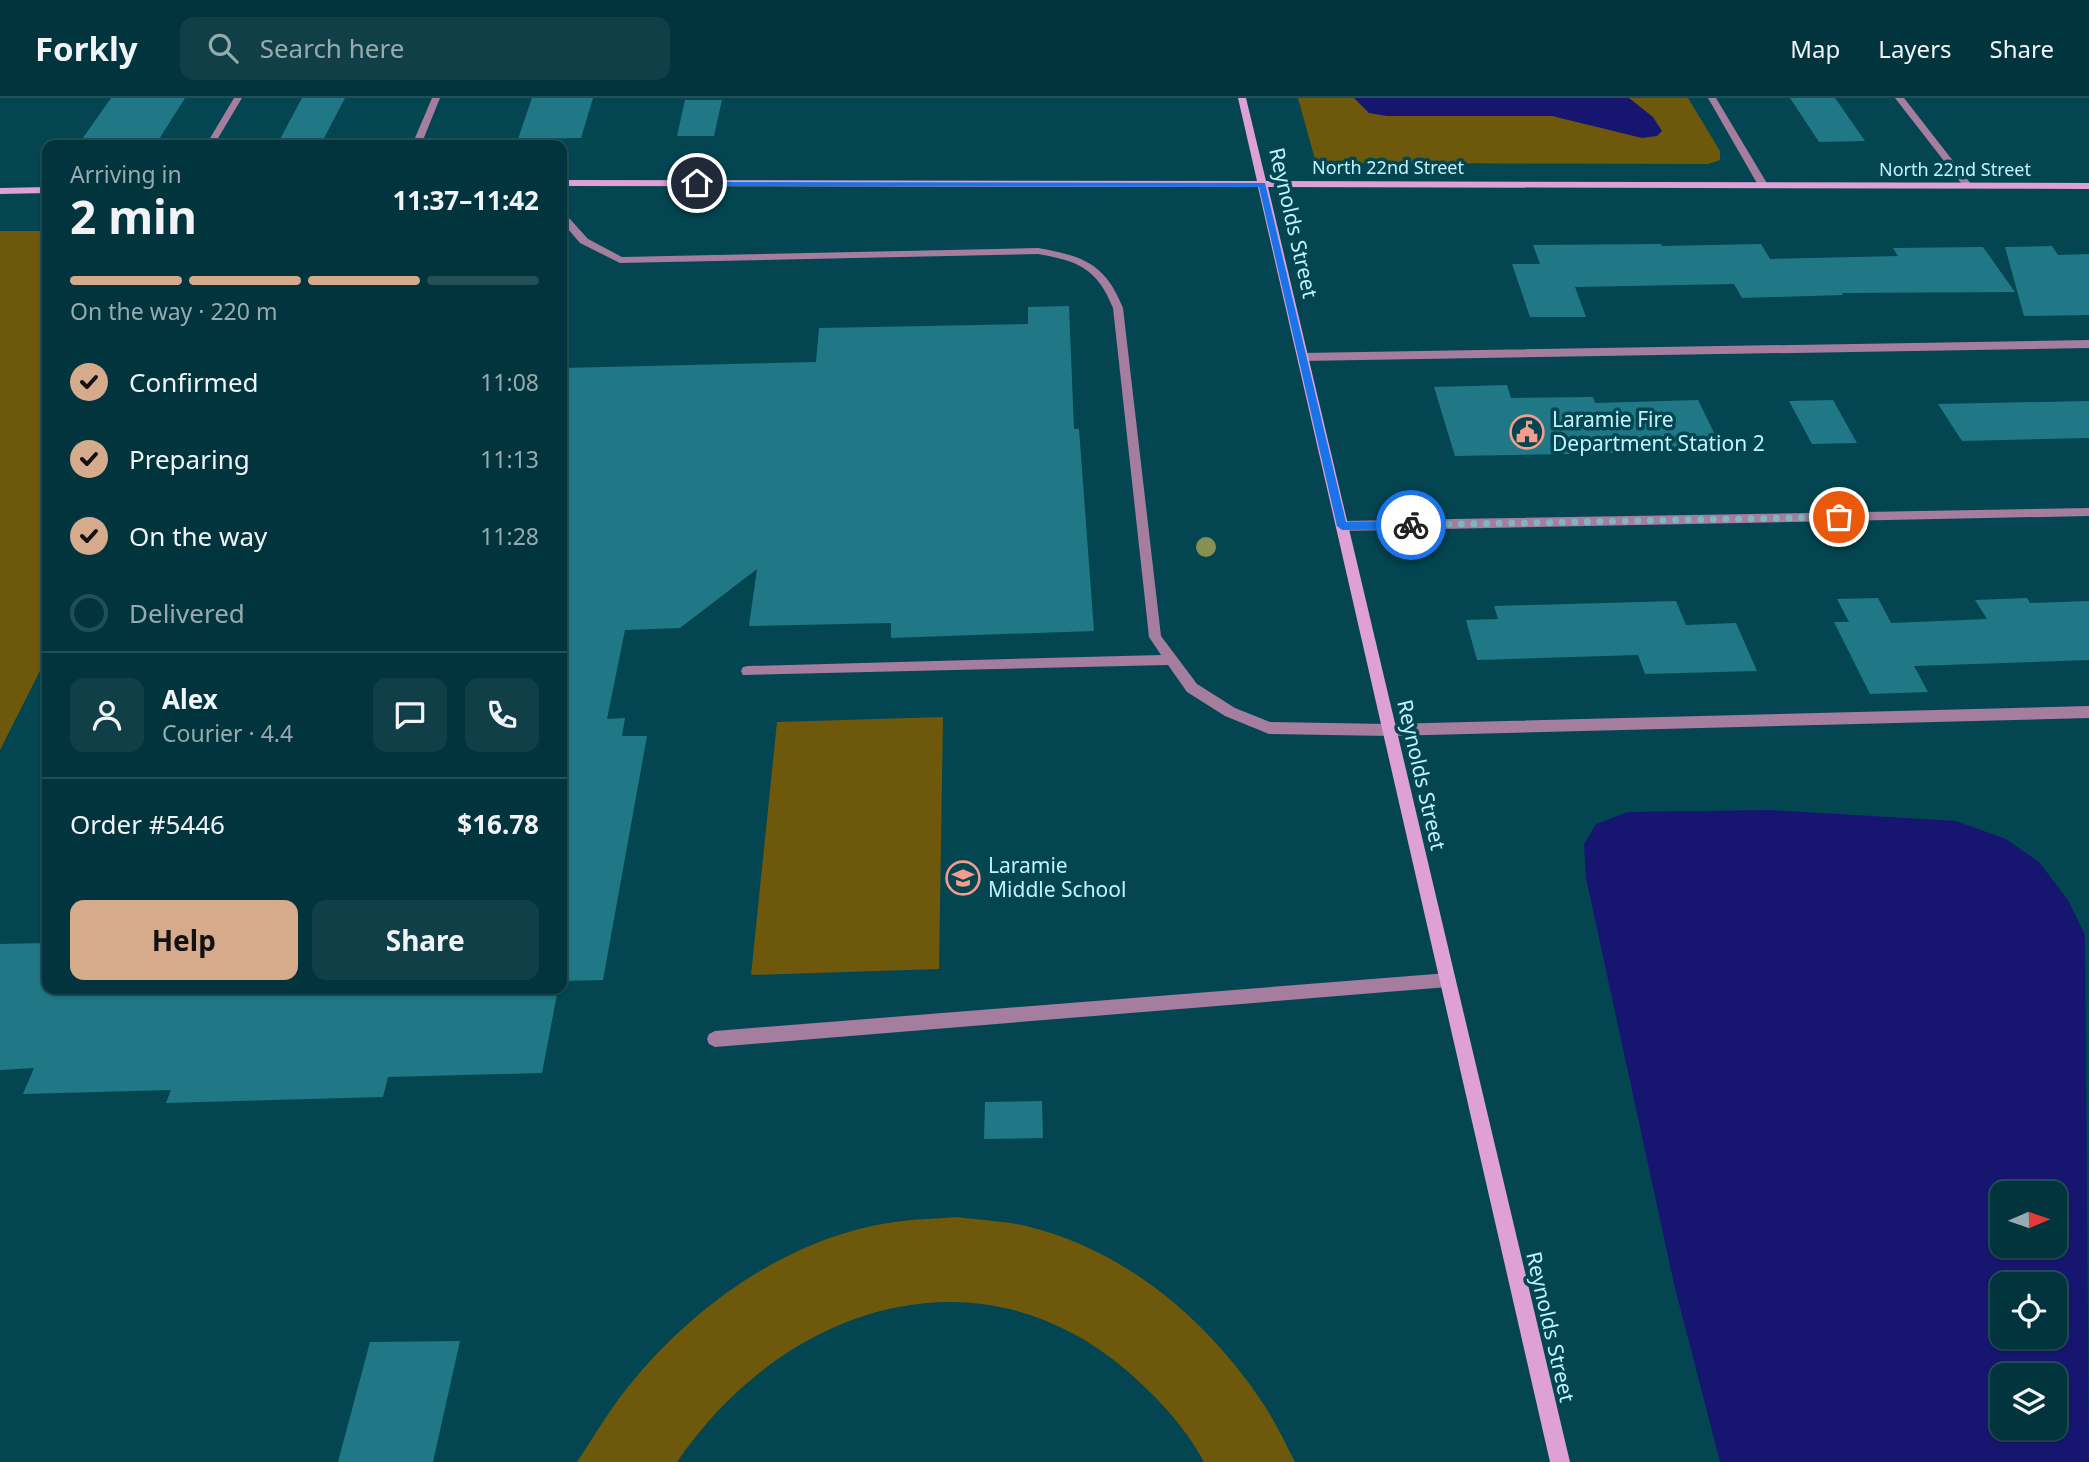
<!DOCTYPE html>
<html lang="en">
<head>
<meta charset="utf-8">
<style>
  :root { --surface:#02343d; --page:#103f48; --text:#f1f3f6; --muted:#96aab0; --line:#234f57; --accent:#d6ab8b }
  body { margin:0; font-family:"Noto Sans",sans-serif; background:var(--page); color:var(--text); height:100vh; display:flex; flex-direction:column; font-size:26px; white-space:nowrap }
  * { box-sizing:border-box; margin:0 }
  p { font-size:23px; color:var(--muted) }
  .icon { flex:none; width:38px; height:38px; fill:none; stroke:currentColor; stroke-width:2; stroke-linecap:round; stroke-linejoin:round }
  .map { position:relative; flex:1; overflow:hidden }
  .panel { position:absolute; left:42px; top:42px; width:525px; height:854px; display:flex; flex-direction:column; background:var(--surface); border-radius:14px; box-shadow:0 2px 5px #0004,0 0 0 2px var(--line) }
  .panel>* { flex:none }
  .needle { width:46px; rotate:88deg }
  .tools { position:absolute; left:1990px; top:1083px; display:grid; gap:14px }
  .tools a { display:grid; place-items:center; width:77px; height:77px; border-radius:14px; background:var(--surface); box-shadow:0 2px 5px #0004,0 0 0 2px var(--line); font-size:35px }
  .pin { position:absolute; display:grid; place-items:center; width:60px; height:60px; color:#fff; margin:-30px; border:4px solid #fff; border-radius:50%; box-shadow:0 2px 7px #0007 }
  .courier { position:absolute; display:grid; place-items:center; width:70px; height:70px; margin:-35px; border:5px solid #1a73e8; border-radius:50%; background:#fff; color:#222; box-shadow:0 2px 9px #0007 }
  .summary em { font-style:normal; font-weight:700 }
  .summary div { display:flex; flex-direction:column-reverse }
  .summary { display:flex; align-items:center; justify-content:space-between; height:119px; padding:0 28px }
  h1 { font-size:46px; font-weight:700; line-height:52px }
  .bar { display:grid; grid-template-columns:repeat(4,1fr); gap:10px 7px; align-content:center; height:84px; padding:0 28px }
  .bar i { height:9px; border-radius:5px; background:var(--line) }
  .bar .selected { background:var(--accent) }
  .bar p { grid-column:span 4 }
  .line { display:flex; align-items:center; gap:18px; padding:0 28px; border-top:2px solid var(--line) }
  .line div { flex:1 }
  .round { display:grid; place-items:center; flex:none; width:74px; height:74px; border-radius:14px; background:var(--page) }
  ol { padding:0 28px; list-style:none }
  li { display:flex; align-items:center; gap:21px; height:77px }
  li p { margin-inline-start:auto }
  li .icon { padding:7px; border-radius:50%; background:var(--accent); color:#111; stroke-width:4 }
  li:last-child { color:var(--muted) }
  li i { width:38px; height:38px; border:4px solid var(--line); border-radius:50% }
  .button { display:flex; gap:14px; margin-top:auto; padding:14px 28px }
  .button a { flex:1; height:80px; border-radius:14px; background:var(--accent); color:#111; font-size:28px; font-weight:700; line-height:80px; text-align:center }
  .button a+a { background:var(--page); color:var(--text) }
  header { display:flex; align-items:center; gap:42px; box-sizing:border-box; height:98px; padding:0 35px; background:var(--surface); border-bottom:2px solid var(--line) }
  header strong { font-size:33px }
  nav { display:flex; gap:38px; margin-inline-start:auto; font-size:24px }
  .search { width:490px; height:63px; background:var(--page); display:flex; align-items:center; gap:18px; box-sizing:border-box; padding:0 24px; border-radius:14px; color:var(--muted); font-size:26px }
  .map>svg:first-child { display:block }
  .green { fill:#6d580c }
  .water { fill:#161671; fill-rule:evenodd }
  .building { fill:#207887 }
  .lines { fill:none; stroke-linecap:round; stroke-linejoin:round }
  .lane { fill:#a47d9f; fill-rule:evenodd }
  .street { fill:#a47d9f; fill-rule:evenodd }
  .secondary { fill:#dea0d5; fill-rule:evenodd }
  .tree { fill:#869052 }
  .route { fill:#1a73e8 }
  .done { stroke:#7fb6c1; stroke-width:7; stroke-dasharray:0 12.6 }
  .labels { text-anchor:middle; stroke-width:7; stroke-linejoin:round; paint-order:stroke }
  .far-street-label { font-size:18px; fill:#c2f3fd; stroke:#034651 }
  .street-label { font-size:21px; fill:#c2f3fd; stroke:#034651 }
  .poi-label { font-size:21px; fill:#c2f3fd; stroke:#034651; text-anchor:start }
</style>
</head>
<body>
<header>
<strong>Forkly</strong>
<div class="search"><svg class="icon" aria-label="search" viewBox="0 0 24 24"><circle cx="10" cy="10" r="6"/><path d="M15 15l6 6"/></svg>Search here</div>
<nav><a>Map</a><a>Layers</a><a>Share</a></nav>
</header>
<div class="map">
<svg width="2089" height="1364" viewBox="0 0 2089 1364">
  <rect width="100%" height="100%" fill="#034651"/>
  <path class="green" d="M1298 0H1688L1720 53V62L1708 66 1316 65Z
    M0 133H47V559L0 652Z
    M943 619 939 871 751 877 777 624Z
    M957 1119C979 1122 1004 1123 1026 1128 1126 1152 1209 1223 1264 1307 1276 1325 1285 1345 1295 1364H1204C1185 1328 1155 1297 1125 1271 973 1143 780 1212 677 1364H577C594 1339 609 1312 628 1289 691 1210 786 1141 888 1125 910 1121 934 1121 957 1119Z"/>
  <path class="water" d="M1354 0H1629L1653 19 1662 33 1657 38 1642 40 1552 18H1387L1369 15Z
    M1771 712 1956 723 2006 741 2039 764 2068 802 2085 837 2089 1364H1720L1674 1186 1586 780 1584 746 1596 726 1628 714ZM2002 1096H2054V1148H2002ZM2002 1186H2054V1239H2002ZM2002 1278H2054V1330H2002Z"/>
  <path class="building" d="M111 0H185L156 46 78 47Z
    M302 0H345L322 44 278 45Z
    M532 0H593L581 40 518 41Z
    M1790 0H1835L1865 43 1819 44Z
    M685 2H722L714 38H677Z
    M1661 146 1662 148 1761 146 1770 161 1898 158 1893 150 1983 149 2015 194 1842 195 1843 197 1742 200 1734 186 1575 189 1586 219H1530L1512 166H1540L1533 147Z
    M2052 148 2058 157 2089 156V217L2024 218 2005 149Z
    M1069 208 1074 331H1079L1094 533 891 540V525L749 528 757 471 680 530 625 532 607 621 625 620 622 638H647L603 882 562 883V270L816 264 819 230 1028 226V209Z
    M1507 287 1511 300 1593 299 1595 305 1698 302 1721 349 1614 352 1615 355 1455 358 1434 289Z
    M1833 302 1857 345 1812 346 1789 303Z
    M2089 303V340L1962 343 1938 306Z
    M1878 500 1891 525 1987 521 1975 502 2027 500 2030 505 2089 503V562L1914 568 1928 594 1870 596 1834 524H1849L1837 501Z
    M1676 503 1686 527 1736 525 1757 573 1645 576 1638 557 1477 562 1466 522 1498 521 1494 508Z
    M47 845V891H558L542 975 388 979 383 999 166 1005 171 992 23 996 34 970 0 972V846Z
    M1042 1003 1043 1040 984 1041 985 1004Z
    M460 1243 433 1364H338L370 1244Z"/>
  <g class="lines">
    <path class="lane" d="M234 0H242L214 47H206Z
      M1895 0H1904L1971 86V90H1965Z
      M562 82 567 85 569 120 588 141 622 159 1038 150C1083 158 1105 165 1123 210L1161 538 1197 586 1235 610 1270 624 1389 626 2089 608V620L1389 638 1269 636 1225 618 1187 594 1168 567 743 577 741 573 743 569 748 568 1161 557 1149 539 1113 210C1097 170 1078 163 1038 156L620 165 580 145 562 124Z
      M2089 242V250L1302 263 1297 259 1302 255Z
      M1448 875 1453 877 1456 882 1453 887 1448 889 715 949 709 946 707 941 709 936 715 933Z"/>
    <path class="street" d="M432 0H440L421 47H412Z
      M1708 0H1716L1768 87 1766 89 1758 87Z
      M2089 410V418L1342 433 1336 428 1342 423Z"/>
    <path class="secondary" d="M1238 0H1246L1266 83 2089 85V91L1268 89 1570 1364H1550L1258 89 562 88V82L1257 83Z
      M47 89V95L0 96V90Z"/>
  </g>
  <circle class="tree" cx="1206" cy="449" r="10"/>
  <path class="route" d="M694 84 1265 85 1346 424 1411 423 1416 427 1411 431 1342 432 1337 428 1259 89 697 88Z"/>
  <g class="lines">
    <path class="done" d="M1411 427 1839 419"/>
  </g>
  <defs>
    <symbol id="civic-ring" viewBox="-11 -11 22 22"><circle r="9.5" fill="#034651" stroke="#f49d8c" stroke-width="1.5"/><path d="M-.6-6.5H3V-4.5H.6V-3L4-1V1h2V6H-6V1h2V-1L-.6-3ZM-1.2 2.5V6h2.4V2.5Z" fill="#f49d8c"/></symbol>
    <symbol id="school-ring" viewBox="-11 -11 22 22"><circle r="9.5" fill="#034651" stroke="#f49d8c" stroke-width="1.5"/><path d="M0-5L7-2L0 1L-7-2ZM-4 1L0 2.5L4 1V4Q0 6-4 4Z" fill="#f49d8c"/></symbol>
  </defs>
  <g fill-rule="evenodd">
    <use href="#civic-ring" x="1508" y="315" width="38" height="38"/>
    <use href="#school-ring" x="944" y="761" width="38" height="38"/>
  </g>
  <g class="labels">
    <g class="far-street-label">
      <text x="1388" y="76">North 22nd Street</text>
      <text x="1955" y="78">North 22nd Street</text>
    </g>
    <g class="street-label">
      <text transform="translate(1293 125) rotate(77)" y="7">Reynolds Street</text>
      <text transform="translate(1421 677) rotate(77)" y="7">Reynolds Street</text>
      <text transform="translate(1550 1229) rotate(77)" y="7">Reynolds Street</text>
    </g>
    <g class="poi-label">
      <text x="1552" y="329">Laramie Fire<tspan x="1552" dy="24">Department Station 2</tspan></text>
      <text x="988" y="775">Laramie<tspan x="988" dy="24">Middle School</tspan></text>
    </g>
  </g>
</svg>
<div class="tools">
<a><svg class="needle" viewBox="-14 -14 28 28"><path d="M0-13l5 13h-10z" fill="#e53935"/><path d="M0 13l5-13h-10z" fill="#96aab0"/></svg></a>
<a><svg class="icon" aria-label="locate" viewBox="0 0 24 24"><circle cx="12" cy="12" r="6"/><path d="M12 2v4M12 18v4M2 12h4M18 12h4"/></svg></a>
<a><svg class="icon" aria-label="layers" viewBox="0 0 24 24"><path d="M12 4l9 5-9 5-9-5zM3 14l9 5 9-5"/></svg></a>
</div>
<div class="pin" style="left:1839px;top:419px;background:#ea580c"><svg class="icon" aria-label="bag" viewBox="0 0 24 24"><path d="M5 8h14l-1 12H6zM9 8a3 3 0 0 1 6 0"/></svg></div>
<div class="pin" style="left:697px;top:85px;background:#1f2937"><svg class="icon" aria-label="home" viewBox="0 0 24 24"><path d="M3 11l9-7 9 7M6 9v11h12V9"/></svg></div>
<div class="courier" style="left:1411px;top:427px"><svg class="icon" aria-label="bike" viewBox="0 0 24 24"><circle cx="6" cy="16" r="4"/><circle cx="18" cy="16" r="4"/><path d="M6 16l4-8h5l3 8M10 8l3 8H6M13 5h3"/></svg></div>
<section class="panel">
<div class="summary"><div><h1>2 min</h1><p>Arriving in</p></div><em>11:37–11:42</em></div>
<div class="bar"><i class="selected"></i><i class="selected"></i><i class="selected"></i><i></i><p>On the way · 220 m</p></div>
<ol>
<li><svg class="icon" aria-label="check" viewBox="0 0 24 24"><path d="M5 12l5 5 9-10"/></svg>Confirmed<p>11:08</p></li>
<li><svg class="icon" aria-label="check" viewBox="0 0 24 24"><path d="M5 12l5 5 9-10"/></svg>Preparing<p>11:13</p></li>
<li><svg class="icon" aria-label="check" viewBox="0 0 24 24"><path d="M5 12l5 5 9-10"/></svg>On the way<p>11:28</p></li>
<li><i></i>Delivered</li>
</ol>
<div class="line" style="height:126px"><a class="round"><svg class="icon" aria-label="person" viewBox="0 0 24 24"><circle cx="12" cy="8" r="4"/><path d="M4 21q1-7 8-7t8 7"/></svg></a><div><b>Alex</b><p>Courier · 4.4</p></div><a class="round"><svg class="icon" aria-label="chat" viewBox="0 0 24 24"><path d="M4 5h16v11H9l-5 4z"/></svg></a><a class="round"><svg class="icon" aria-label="phone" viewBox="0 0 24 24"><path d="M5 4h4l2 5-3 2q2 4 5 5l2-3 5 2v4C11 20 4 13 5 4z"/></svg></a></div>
<div class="line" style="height:91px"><div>Order #5446</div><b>$16.78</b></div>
<div class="button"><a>Help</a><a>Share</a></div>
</section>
</div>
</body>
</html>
